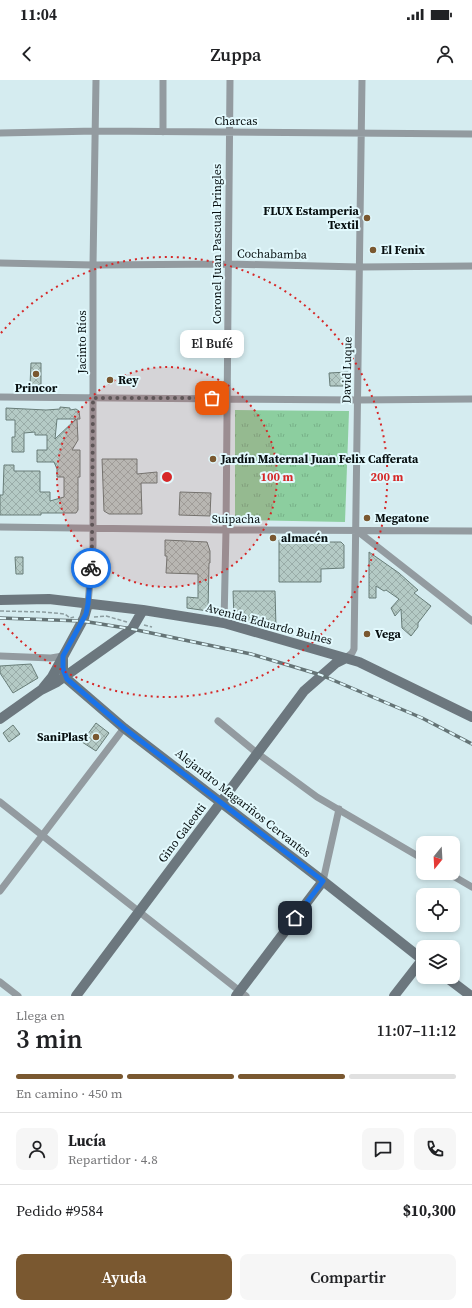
<!DOCTYPE html>
<html lang="es">
<head>
<meta charset="utf-8">
<style>
  :root { --surface:#fff; --page:#f6f6f6; --text:#202124; --muted:#757577; --line:#e0e0e0; --accent:#7a5830 }
  body { margin:0; font-family:"Source Serif 4",serif; background:var(--page); color:var(--text); height:100vh; display:flex; flex-direction:column; font-size:15px; white-space:nowrap }
  * { box-sizing:border-box; margin:0 }
  p { font-size:13px; color:var(--muted) }
  .icon { flex:none; width:22px; height:22px; fill:none; stroke:currentColor; stroke-width:2; stroke-linecap:round; stroke-linejoin:round }
  .map { position:relative; height:916px; overflow:hidden }
  .drawer { display:flex; flex-direction:column; background:var(--surface); flex:1 }
  .drawer>* { flex:none }
  .needle { width:26px; rotate:198deg }
  .tools { position:absolute; left:416px; top:756px; display:grid; gap:8px }
  .tools a { display:grid; place-items:center; width:44px; height:44px; border-radius:8px; background:var(--surface); box-shadow:0 2px 6px #0003; font-size:20px }
  .pin { position:absolute; display:grid; place-items:center; width:34px; height:34px; color:#fff; margin:-17px; border-radius:8px; box-shadow:0 2px 6px #0006 }
  .courier { position:absolute; display:grid; place-items:center; width:40px; height:40px; margin:-20px; border:3px solid #1a73e8; border-radius:50%; background:#fff; color:#222; box-shadow:0 1px 5px #0007 }
  .bubble { position:absolute; height:28px; border-radius:8px; background:var(--surface); box-shadow:0 2px 6px #0003; font-size:13px; font-weight:600; line-height:28px; text-align:center }
  .summary em { font-style:normal; font-weight:600 }
  .summary div { display:flex; flex-direction:column-reverse }
  .summary { display:flex; align-items:center; justify-content:space-between; height:68px; padding:0 16px }
  h1 { font-size:26px; font-weight:600; line-height:30px }
  .bar { display:grid; grid-template-columns:repeat(4,1fr); gap:6px 4px; align-content:center; height:48px; padding:0 16px }
  .bar i { height:5px; border-radius:3px; background:var(--line) }
  .bar .on { background:var(--accent) }
  .bar p { grid-column:span 4 }
  .line { display:flex; align-items:center; gap:10px; padding:0 16px; border-top:1px solid var(--line) }
  .line div { flex:1 }
  .round { display:grid; place-items:center; flex:none; width:42px; height:42px; border-radius:8px; background:var(--page) }
  .button { display:flex; gap:8px; margin-top:auto; padding:8px 16px }
  .button a { flex:1; height:46px; border-radius:8px; background:var(--accent); color:#fff; font-size:16px; font-weight:600; line-height:46px; text-align:center }
  .button a+a { background:var(--page); color:var(--text) }
  .status { display:flex; justify-content:space-between; align-items:center; height:28px; padding:0 20px; background:var(--surface); direction:ltr }
  .status svg { height:11px; fill:currentColor }
  header { display:flex; justify-content:space-between; align-items:center; height:52px; padding:0 16px; background:var(--surface); font-size:18px; font-weight:600 }
  .map>svg:first-child { display:block }
  .park { fill:url(#park-tufts) }
  .building { fill:url(#building-cross-hatch); stroke:#687d78; fill-rule:evenodd }
  .lines { fill:none; stroke-linecap:round; stroke-linejoin:round }
  .path { stroke:#8c9da0; stroke-width:1.5; stroke-dasharray:4 2; stroke-linecap:butt }
  .street { stroke:#939ba0; stroke-width:7 }
  .secondary { stroke:#6c777e; stroke-width:10 }
  .rail-casing { stroke:#657476; stroke-width:3.5 }
  .rail { stroke:#e2f9fd; stroke-width:2; stroke-dasharray:6; stroke-linecap:butt }
  .done { stroke:#4e5c5e; stroke-width:4; stroke-dasharray:0 7.2 }
  .route { stroke:#1a73e8; stroke-width:5 }
  .ring { fill:none; stroke:#d62828; stroke-width:2; stroke-dasharray:2 4 }
  .poi-dot { fill:#7a5830; stroke:#e2f9fd; stroke-width:1.5 }
  .labels { text-anchor:middle; stroke-width:4; stroke-linejoin:round; paint-order:stroke }
  .street-label { font-size:12px; fill:#060e0f; stroke:#e2f9fd }
  .poi-label { font-size:12px; font-weight:bold; fill:#060e0f; stroke:#e2f9fd; text-anchor:start }
  .centre { fill:#d62828; stroke:#e2f9fd; stroke-width:2 }
  .ring-label { font-size:12px; text-anchor:middle; font-weight:bold; fill:#d62828; stroke:#e2f9fd; stroke-width:4; stroke-linejoin:round; paint-order:stroke }
</style>
</head>
<body>
<div class="status"><b>11:04</b><svg viewBox="0 0 49 12"><path d="M0 12V9h3v3zM5 12V6h3v6zM10 12V3h3v9zM15 12V0h3v12zM26 1h20v11H26zM47 4h2v5h-2z"/></svg></div>
<header><svg class="icon" aria-label="back" viewBox="0 0 24 24"><path d="M15 5l-7 7 7 7"/></svg>Zuppa<svg class="icon" aria-label="person" viewBox="0 0 24 24"><circle cx="12" cy="8" r="4"/><path d="M4 21q1-7 8-7t8 7"/></svg></header>
<div class="map">
<svg width="472" height="916" viewBox="0 0 472 916">
  <defs>
    <pattern id="park-tufts" width="24" height="20" patternUnits="userSpaceOnUse"><rect width="24" height="20" fill="#8cce9f"/><path d="M3 7l-1-3M5 7V3M7 7l1-3M15 17l-1-3M17 17v-4M19 17l1-3" fill="none" stroke="#77b088"/></pattern>
    <pattern id="building-cross-hatch" width="8" height="8" patternUnits="userSpaceOnUse"><rect width="8" height="8" fill="#b4cac5"/><path d="M0 0l8 8M0 8l8-8" fill="none" stroke="#99aca8"/></pattern>
  </defs>
  <rect width="100%" height="100%" fill="#d5ecf0"/>
  <path class="park" d="M235 330 349 331 345 442 235 440Z"/>
  <path class="building" d="M31 283H41V305H30Z
    M348 292 349 306H330L329 293Z
    M60 327 70 328V330L76 329 79 331 80 339H77L78 360 72 370H80V397H78V430L76 433H41V435H0V415H3L4 385H14V391H40V412H50V421L64 417V397H57V389L54 382H37V370H47V355H35V352L24 353V372H12V357H15V340H6V328L46 330 60 329ZM57 339H76L55 359Z
    M102 379H137V394L157 392V403H141L142 434H109L104 431Z
    M180 412 211 413 210 436 179 435Z
    M165 460 207 462 210 471V483H209L208 531 187 528V517L198 518V494L166 493 167 476H165Z
    M279 460H320V462H341L344 465V488L321 489V502H279Z
    M369 472 399 493 418 510 414 513 431 526 418 543V547L411 556 402 548 401 529 395 536 391 528 399 519 386 510 384 511 376 506V518H369Z
    M15 477H23V494H16Z
    M233 511H275L276 547 234 539Z
    M31 584 38 598 13 613 0 593V586Z
    M96 643 109 653 96 671 82 662Z
    M13 645 20 654 9 662 3 653Z"/>
  <g class="lines">
    <path class="path" d="M0 531 43 532 65 534 70 538 74 537
      M94 537 106 536 127 542
      M144 545 152 547"/>
    <path class="street" d="M163 52V0
      M0 53 96 51 472 54
      M0 183 93 185 228 184 360 187 472 186
      M0 317 358 320 472 319
      M0 447 226 450 472 451
      M356 450 472 541
      M88 524 93 465V185L96 0
      M224 543 226 450 230 0
      M0 576 51 578 63 576
      M346 578 352 573 354 569 362 0
      M218 641 257 673 317 717 423 779
      M0 722 246 916
      M448 793 472 807
      M323 801 339 729
      M0 811 124 648
      M0 902 18 916"/>
    <path class="secondary" d="M0 520 49 519 143 530 224 543 359 582 472 637
      M63 576V589L67 599 124 648 323 801 423 880
      M43 608 52 597 84 538 88 524
      M0 639 41 610 57 602 122 556 132 549 143 530
      M446 897 471 916
      M76 916 304 611 336 583 346 578
      M236 916 323 801
      M394 916 422 880"/>
    <defs>
      <path id="rail" d="M0 538 82 541 132 549 251 574 321 595 422 638 472 664"/>
    </defs>
    <use href="#rail" class="rail-casing"/>
    <use href="#rail" class="rail"/>
  </g>
  <g class="lines">
    <path class="done" d="M91 488 92 465 93 318H212"/>
    <path class="route" d="M91 488 88 524 86 534 63 576V589L67 599 124 648 323 801 295 838"/>
  </g>
  <circle cx="167" cy="397" r="110" fill="#d62828" fill-opacity=".12"/>
  <g class="ring">
    <circle cx="167" cy="397" r="110"/>
    <path d="M1 253A220 220 0 1 1 1 541"/>
  </g>
  <g class="poi-dot">
    <circle cx="367" cy="138" r="4"/>
    <circle cx="373" cy="170" r="4"/>
    <circle cx="36" cy="294" r="4"/>
    <circle cx="110" cy="300" r="4"/>
    <circle cx="213" cy="379" r="4"/>
    <circle cx="367" cy="438" r="4"/>
    <circle cx="273" cy="458" r="4"/>
    <circle cx="367" cy="554" r="4"/>
    <circle cx="96" cy="657" r="4"/>
  </g>
  <g class="labels">
    <g class="street-label">
      <text x="236" y="45">Charcas</text>
      <text transform="translate(217 164) rotate(-90)" y="4">Coronel Juan Pascual Pringles</text>
      <text transform="translate(272 174) rotate(1)" y="4">Cochabamba</text>
      <text transform="translate(82 262) rotate(-90)" y="4">Jacinto Ríos</text>
      <text transform="translate(347 290) rotate(-89)" y="4">David Luque</text>
      <text x="236" y="443">Suipacha</text>
      <text transform="translate(269 544) rotate(15)" y="4">Avenida Eduardo Bulnes</text>
      <text transform="translate(243 723) rotate(38)" y="4">Alejandro Magariños Cervantes</text>
      <text transform="translate(182 753) rotate(-53)" y="4">Gino Galeotti</text>
    </g>
    <g class="poi-label">
      <text x="359" y="135" text-anchor="end">FLUX Estamperia<tspan x="359" dy="14">Textil</tspan></text>
      <text x="381" y="174">El Fenix</text>
      <text x="118" y="304">Rey</text>
      <text x="36" y="312" text-anchor="middle">Princor</text>
      <text x="221" y="383">Jardín Maternal Juan Felix Cafferata</text>
      <text x="375" y="442">Megatone</text>
      <text x="281" y="462">almacén</text>
      <text x="375" y="558">Vega</text>
      <text x="88" y="661" text-anchor="end">SaniPlast</text>
    </g>
  </g>
  <circle cx="167" cy="397" r="6" class="centre"/>
  <g class="ring-label">
    <text x="277" y="401">100 m</text>
    <text x="387" y="401">200 m</text>
  </g>
</svg>
<div class="tools">
<a><svg class="needle" viewBox="-14 -14 28 28"><path d="M0-13l5 13h-10z" fill="#e53935"/><path d="M0 13l5-13h-10z" fill="#757577"/></svg></a>
<a><svg class="icon" aria-label="locate" viewBox="0 0 24 24"><circle cx="12" cy="12" r="6"/><path d="M12 2v4M12 18v4M2 12h4M18 12h4"/></svg></a>
<a><svg class="icon" aria-label="layers" viewBox="0 0 24 24"><path d="M12 4l9 5-9 5-9-5zM3 14l9 5 9-5"/></svg></a>
</div>
<div class="pin" style="left:212px;top:318px;background:#ea580c"><svg class="icon" aria-label="bag" viewBox="0 0 24 24"><path d="M5 8h14l-1 12H6zM9 8a3 3 0 0 1 6 0"/></svg></div>
<div class="pin" style="left:295px;top:838px;background:#1f2937"><svg class="icon" aria-label="home" viewBox="0 0 24 24"><path d="M3 11l9-7 9 7M6 9v11h12V9"/></svg></div>
<div class="courier" style="left:91px;top:488px"><svg class="icon" aria-label="bike" viewBox="0 0 24 24"><circle cx="6" cy="16" r="4"/><circle cx="18" cy="16" r="4"/><path d="M6 16l4-8h5l3 8M10 8l3 8H6M13 5h3"/></svg></div>
<div class="bubble" style="left:180px;top:250px;width:64px">El Bufé</div>
</div>
<section class="drawer">
<div class="summary"><div><h1>3 min</h1><p>Llega en</p></div><em>11:07–11:12</em></div>
<div class="bar"><i class="on"></i><i class="on"></i><i class="on"></i><i></i><p>En camino · 450 m</p></div>
<div class="line" style="height:72px"><a class="round"><svg class="icon" aria-label="person" viewBox="0 0 24 24"><circle cx="12" cy="8" r="4"/><path d="M4 21q1-7 8-7t8 7"/></svg></a><div><b>Lucía</b><p>Repartidor · 4.8</p></div><a class="round"><svg class="icon" aria-label="chat" viewBox="0 0 24 24"><path d="M4 5h16v11H9l-5 4z"/></svg></a><a class="round"><svg class="icon" aria-label="phone" viewBox="0 0 24 24"><path d="M5 4h4l2 5-3 2q2 4 5 5l2-3 5 2v4C11 20 4 13 5 4z"/></svg></a></div>
<div class="line" style="height:52px"><div>Pedido #9584</div><b>$10,300</b></div>
<div class="button"><a>Ayuda</a><a>Compartir</a></div>
</section>
</body>
</html>
